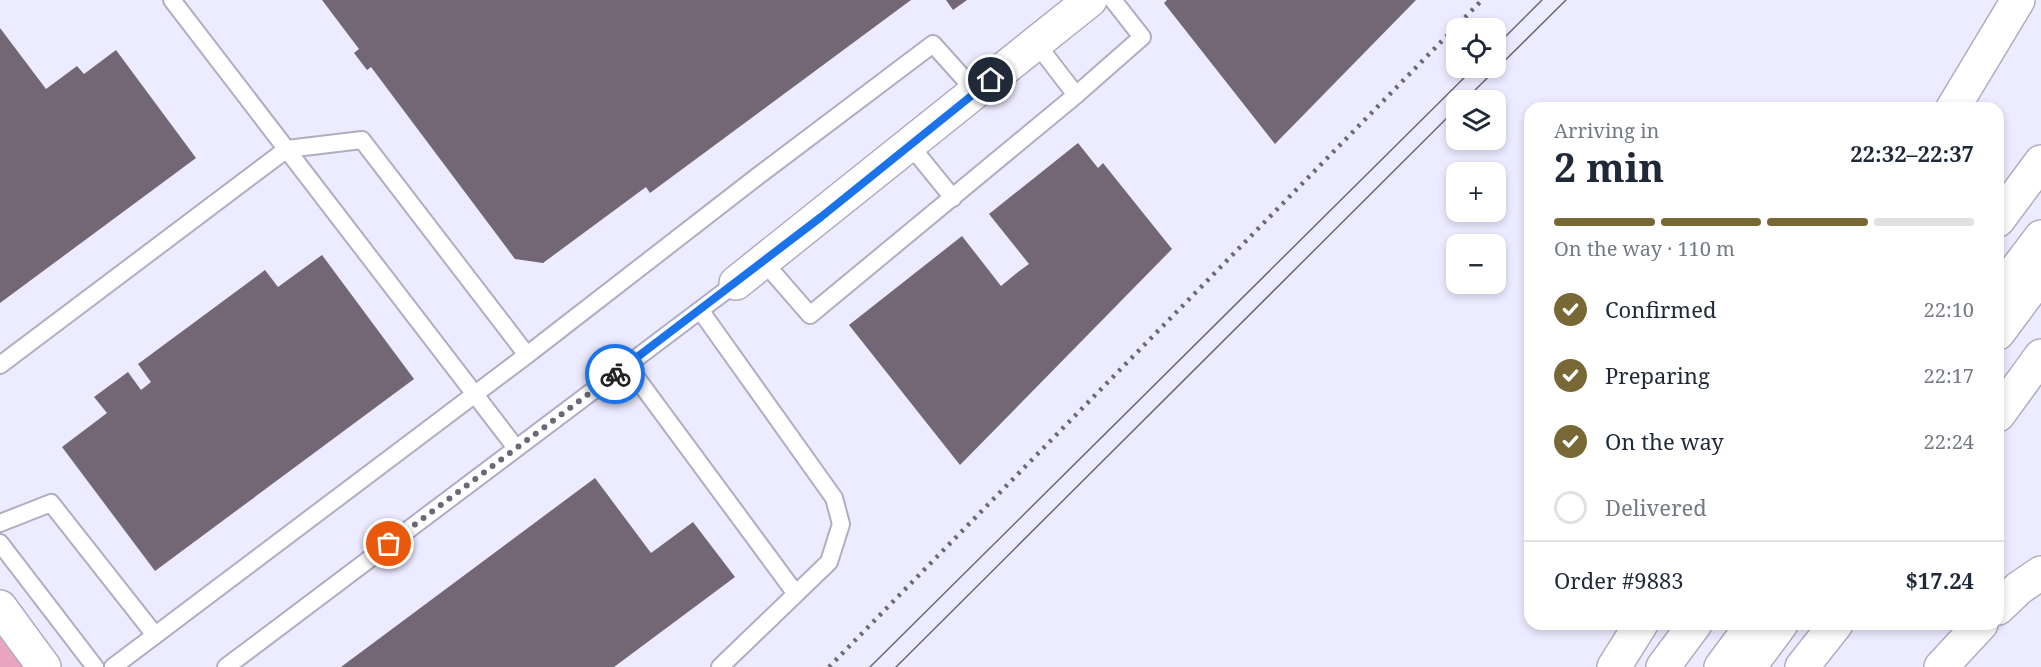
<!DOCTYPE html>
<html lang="en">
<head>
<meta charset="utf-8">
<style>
  :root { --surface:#fff; --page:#f6f6f7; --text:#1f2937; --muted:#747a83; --line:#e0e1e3; --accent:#786836 }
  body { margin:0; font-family:"Noto Serif",serif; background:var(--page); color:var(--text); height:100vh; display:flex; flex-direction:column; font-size:22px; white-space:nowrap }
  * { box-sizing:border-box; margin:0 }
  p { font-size:20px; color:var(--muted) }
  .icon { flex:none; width:33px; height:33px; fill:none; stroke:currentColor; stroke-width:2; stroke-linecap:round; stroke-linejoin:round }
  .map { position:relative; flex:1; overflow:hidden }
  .drawer { position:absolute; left:1524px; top:102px; width:480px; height:528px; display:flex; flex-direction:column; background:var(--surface); border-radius:18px; box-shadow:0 3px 9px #0003 }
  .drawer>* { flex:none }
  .fabs { position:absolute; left:1446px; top:18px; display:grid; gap:12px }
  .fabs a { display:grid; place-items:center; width:60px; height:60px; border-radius:12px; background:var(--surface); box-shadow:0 3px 9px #0003; font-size:30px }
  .pin { position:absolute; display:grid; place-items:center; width:51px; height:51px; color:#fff; margin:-26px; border:3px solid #fff; border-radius:50%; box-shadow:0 2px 6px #0007 }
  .courier { position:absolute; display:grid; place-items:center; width:60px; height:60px; margin:-30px; border:4px solid #1a73e8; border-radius:50%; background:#fff; color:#222; box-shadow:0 2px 8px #0007 }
  .head em { font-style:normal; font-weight:700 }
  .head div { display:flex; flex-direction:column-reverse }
  .head { display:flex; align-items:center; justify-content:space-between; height:102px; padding:0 30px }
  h1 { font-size:39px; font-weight:700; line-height:45px }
  .bar { display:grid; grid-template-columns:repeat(4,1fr); gap:9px 6px; align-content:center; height:72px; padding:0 30px }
  .bar i { height:8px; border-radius:4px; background:var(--line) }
  .bar .on { background:var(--accent) }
  .bar p { grid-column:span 4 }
  .line { display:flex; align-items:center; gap:15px; padding:0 30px; border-top:2px solid var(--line) }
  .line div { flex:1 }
  ol { padding:0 30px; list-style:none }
  li { display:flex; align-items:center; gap:18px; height:66px }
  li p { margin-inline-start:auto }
  li .icon { padding:6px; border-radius:50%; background:var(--accent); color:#fff; stroke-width:4 }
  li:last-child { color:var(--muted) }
  li i { width:33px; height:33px; border:3px solid var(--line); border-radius:50% }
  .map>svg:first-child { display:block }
  .green { fill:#e9a5c0 }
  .building { fill:#736775 }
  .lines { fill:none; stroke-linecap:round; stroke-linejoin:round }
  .lane-casing { stroke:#afaec0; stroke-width:20 }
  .street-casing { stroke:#afaec0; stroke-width:36 }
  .highway-casing { stroke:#afaec0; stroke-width:36 }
  .lane { stroke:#fff; stroke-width:16 }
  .street { stroke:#fff; stroke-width:33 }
  .highway { stroke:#fff; stroke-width:33 }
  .tram { stroke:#6a6974; stroke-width:1.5 }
  .rail { stroke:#6a6974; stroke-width:4.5; stroke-dasharray:3 6; stroke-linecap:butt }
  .done { stroke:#6a6975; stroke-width:6; stroke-dasharray:0 10.8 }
  .route { stroke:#1a73e8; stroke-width:8 }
</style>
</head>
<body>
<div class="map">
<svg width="2041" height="667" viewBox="0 0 2041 667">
  <rect width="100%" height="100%" fill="#edebff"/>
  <path class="green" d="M0 636 24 667H0Z"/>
  <path class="building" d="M322 0H911L650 193 646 187 543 263 515 259 371 67 367 70 354 53 359 49Z
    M946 0H967L953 10Z
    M1167 0H1416L1275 144 1164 3Z
    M0 28 46 89 77 66 84 74 116 50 196 158 0 303Z
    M1078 143 1098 168 1103 163 1172 249 960 465 849 325 962 236 1001 286 1018 272 1029 264 989 214Z
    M322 255 414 379 155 571 62 447 107 413 94 397 128 372 141 390 151 382 138 364 265 270 278 287Z
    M595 478 651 553 693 522 735 577 614 667H341Z"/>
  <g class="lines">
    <defs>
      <path id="lane" d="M172 0 516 448
        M1076 95 1142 37 1113 0
        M910 145 953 198
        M763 261 810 315 1076 95 1036 43
        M700 310 834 498 841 524 829 562 720 667
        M527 355 758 176 933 44 976 92
        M0 365 287 149 362 140 527 355 113 667
        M627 365 796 594
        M0 523 51 503 155 635
        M0 543 95 667
        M226 667 736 283"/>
      <path id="street" d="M736 283 1090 0
        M0 607 44 667"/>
      <path id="highway" d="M1953 108 2018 0
        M1998 220 2041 162
        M1998 294 2041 237
        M1998 333 2041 275
        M1998 415 2041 356
        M1998 608 2019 588 2041 573
        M1614 667 1641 624
        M1663 667 1695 624
        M1721 667 1753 624
        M1749 667 1781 624
        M1802 667 1836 624
        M1941 667 1981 624"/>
    </defs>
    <use href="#lane" class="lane-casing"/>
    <use href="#street" class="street-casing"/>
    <use href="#highway" class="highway-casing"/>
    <use href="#lane" class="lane"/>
    <use href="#street" class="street"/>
    <use href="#highway" class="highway"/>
    <path class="tram" d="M1496 46 1542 0
      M1465 100 1566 0
      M870 667 1474 68
      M896 667 1456 109"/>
    <path class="rail" d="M829 667 1482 0"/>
  </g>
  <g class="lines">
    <path class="done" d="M389 544 615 374"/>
    <path class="route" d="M615 374 821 217 991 80"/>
  </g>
</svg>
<div class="fabs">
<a><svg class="icon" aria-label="locate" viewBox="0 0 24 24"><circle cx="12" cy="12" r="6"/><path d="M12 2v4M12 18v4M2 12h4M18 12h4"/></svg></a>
<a><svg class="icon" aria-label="layers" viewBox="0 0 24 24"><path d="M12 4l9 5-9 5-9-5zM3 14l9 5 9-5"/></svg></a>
<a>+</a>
<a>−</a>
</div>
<div class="pin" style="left:389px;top:544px;background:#ea580c"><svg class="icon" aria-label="bag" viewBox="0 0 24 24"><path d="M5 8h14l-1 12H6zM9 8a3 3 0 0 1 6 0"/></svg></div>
<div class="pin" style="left:991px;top:80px;background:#1f2937"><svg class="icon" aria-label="home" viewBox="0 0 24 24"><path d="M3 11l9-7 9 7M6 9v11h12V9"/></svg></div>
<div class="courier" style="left:615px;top:374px"><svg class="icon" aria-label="bike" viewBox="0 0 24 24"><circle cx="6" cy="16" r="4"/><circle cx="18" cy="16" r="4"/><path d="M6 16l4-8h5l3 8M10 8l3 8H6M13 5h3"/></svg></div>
<section class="drawer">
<div class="head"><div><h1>2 min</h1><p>Arriving in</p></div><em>22:32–22:37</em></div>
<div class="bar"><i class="on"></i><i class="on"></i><i class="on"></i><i></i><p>On the way · 110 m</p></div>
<ol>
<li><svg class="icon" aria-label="check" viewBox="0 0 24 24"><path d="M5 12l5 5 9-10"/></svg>Confirmed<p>22:10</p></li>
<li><svg class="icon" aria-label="check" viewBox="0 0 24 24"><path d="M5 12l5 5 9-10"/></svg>Preparing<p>22:17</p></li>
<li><svg class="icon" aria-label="check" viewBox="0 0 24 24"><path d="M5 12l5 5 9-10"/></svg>On the way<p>22:24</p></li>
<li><i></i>Delivered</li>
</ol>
<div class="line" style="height:78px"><div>Order #9883</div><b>$17.24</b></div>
</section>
</div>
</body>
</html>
